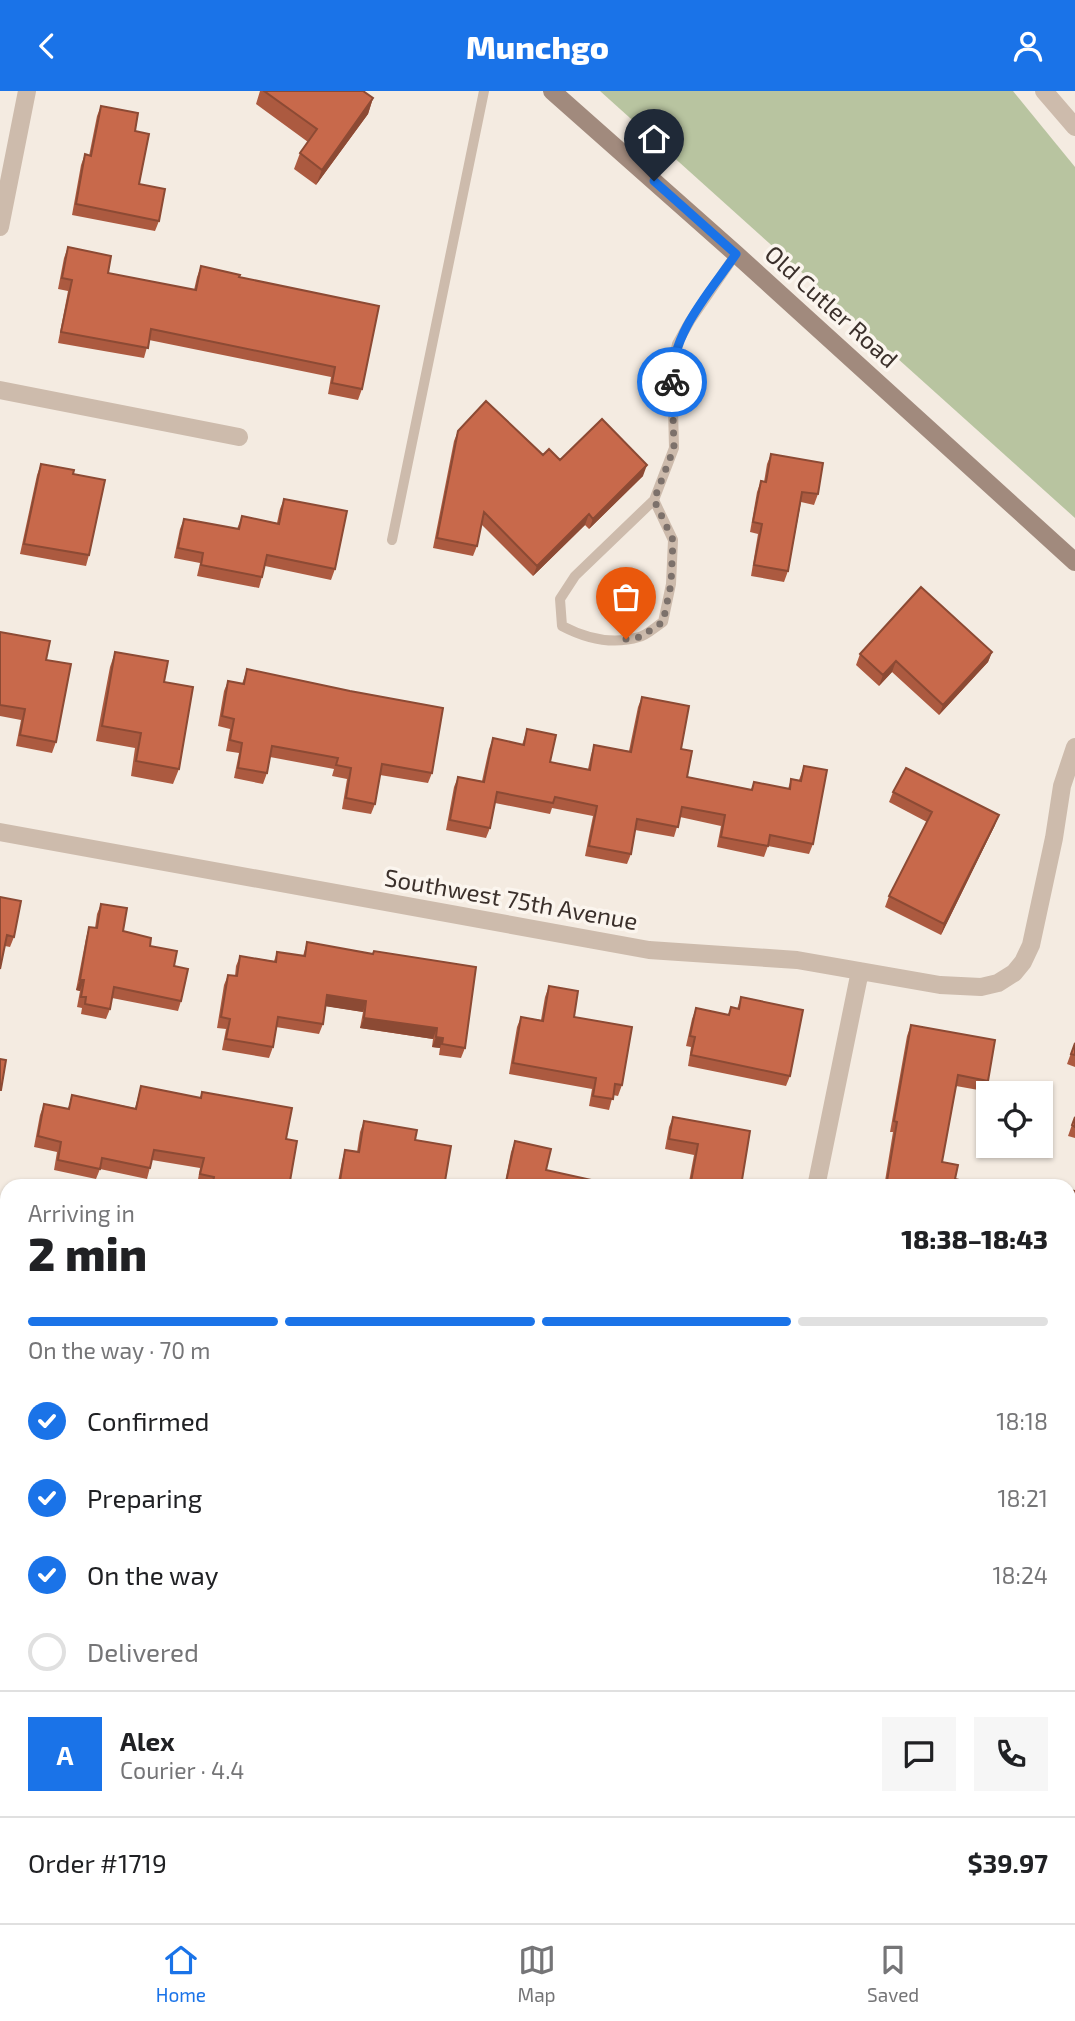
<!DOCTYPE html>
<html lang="en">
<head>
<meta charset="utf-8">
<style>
  :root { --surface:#fff; --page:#f6f6f6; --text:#202124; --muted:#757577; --line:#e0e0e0; --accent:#1a73e8 }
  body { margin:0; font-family:"Exo 2",sans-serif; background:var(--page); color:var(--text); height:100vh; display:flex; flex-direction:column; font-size:26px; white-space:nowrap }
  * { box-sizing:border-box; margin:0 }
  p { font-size:23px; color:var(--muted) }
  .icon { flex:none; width:38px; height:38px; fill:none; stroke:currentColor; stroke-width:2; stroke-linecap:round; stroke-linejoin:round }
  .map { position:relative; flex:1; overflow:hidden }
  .panel { position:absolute; left:0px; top:1088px; width:1076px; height:744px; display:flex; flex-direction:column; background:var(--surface); border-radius:21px 21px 0 0; box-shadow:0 2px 5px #0004 }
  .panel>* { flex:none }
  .buttons { position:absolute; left:976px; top:990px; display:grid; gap:14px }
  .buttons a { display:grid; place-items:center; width:77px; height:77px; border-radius:0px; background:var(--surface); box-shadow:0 2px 5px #0004; font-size:35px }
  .pin { position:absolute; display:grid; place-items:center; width:60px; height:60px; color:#fff; margin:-72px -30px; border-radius:50% 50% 50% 0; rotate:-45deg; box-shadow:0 0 7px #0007 }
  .pin .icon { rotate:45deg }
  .courier { position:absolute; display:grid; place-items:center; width:70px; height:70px; margin:-35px; border:5px solid #1a73e8; border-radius:50%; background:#fff; color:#222; box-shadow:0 2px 9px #0007 }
  .head em { font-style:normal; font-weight:800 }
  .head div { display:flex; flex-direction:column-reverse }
  .head { display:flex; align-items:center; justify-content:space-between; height:119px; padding:0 28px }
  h1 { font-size:46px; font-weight:800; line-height:52px }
  .bar { display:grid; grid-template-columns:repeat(4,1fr); gap:10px 7px; align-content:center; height:84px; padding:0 28px }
  .bar i { height:9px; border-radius:5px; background:var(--line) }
  .bar .selected { background:var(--accent) }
  .bar p { grid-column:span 4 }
  .line { display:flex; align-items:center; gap:18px; padding:0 28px; border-top:2px solid var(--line) }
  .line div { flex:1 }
  .round { display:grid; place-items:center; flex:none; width:74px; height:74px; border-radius:0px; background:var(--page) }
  ol { padding:0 28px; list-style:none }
  li { display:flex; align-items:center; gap:21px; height:77px }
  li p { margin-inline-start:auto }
  li .icon { padding:7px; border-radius:50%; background:var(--accent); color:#fff; stroke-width:4 }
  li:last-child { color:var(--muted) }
  li i { width:38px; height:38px; border:4px solid var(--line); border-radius:50% }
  header { display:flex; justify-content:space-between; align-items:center; height:91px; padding:0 28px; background:var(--accent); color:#fff; font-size:32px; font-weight:800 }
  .dock { display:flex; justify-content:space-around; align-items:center; height:98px; border-top:2px solid var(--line); background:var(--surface); font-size:19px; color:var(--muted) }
  .dock a { display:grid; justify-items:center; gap:4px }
  .dock .selected { color:var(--accent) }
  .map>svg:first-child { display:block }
  .green { fill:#b8c4a0 }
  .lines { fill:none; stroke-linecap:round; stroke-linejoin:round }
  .service { stroke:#cdbbac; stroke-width:10 }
  .minor { stroke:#cdbbac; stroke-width:18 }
  .tertiary { stroke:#cdbbac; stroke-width:18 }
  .secondary { stroke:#a18a7d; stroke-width:18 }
  .wall { fill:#ac5a40 }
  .shaded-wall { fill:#8c4a34 }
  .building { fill:#c8694b; stroke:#8c4a34; stroke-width:2 }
  .done { stroke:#7c716b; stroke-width:7; stroke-dasharray:0 12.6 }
  .route { stroke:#1a73e8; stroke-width:9 }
  .labels { text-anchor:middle; stroke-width:7; stroke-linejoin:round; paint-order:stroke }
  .street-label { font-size:24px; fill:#3b302b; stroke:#fbf5ee }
</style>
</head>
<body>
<header><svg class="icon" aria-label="back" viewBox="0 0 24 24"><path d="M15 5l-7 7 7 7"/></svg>Munchgo<svg class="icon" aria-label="person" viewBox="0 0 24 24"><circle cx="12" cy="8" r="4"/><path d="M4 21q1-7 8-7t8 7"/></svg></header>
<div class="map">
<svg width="1075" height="1832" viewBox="0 0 1075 1832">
  <rect width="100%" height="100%" fill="#f4ebe1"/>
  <path class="green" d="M600 0H1013L1075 76V427Z"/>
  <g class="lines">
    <path class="service" d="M654 409 673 449 671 493 663 531C655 536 647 544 639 546 613 554 585 547 562 535L560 508 575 485 654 409 674 357 672 277 677 253 690 230 736 163
      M392 449 484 0"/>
    <path class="minor" d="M1044 0 1075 36
      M0 136 27 0
      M0 299 239 346
      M0 741 649 859 797 869 940 894 981 896 998 892 1014 882 1023 871 1031 854 1054 747 1062 695 1075 656
      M816 1096 860 880
      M0 1138 7 1140
      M112 1832 114 1825
      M548 1832 549 1825"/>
    <path class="tertiary" d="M0 1525 7 1526
      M1069 1732 1075 1733"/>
    <path class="secondary" d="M552 0 736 163 1075 471"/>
  </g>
  <path class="wall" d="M260 0H363L373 7 368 23 316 94 294 78 300 62 308 51 256 13Z
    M101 15 135 40 139 93 159 130 155 140 72 124 81 74 85 63 89 65 97 25Z
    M68 156 108 182 194 199 197 186 201 175 239 186 362 298 358 309 328 303 331 286 149 249 144 267 58 252 68 200 58 198 64 167Z
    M458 340 560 369 643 385 589 438 585 434 533 485 481 433 477 455 473 465 433 457 454 350Z
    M771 363 818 403 814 414 801 411 788 480 784 491 751 485 758 443 750 441 757 401 761 390 764 391 767 373Z
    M41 373 73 383 89 464 86 475 20 463 37 384Z
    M284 408 335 478 331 489 265 475 259 497 197 485 200 472 174 467 180 438 184 428 237 438 242 425 277 432 280 418Z
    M0 541 46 569 56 651 52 662 16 655 21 629 0 625Z
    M115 561 164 591 179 678 173 693 131 685 135 657 96 650 110 576Z
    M992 561 988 571 939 624 892 581 879 595 856 574 860 563Z
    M247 578 432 682 428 692 380 684 375 713 371 723 342 718 347 688 332 685 334 678 270 666 267 682 263 693 234 687 239 662 226 660 230 638 218 635 224 600 228 590 242 593Z
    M642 606 681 658 687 686 751 699 754 691 788 698 791 688 799 689 804 675 813 753 809 763 768 755 764 766 717 756 721 735 680 726 674 746 635 739 631 763 627 773 585 765 593 725 552 717 550 723 495 712 490 737 486 747 446 739 454 696 458 686 482 690 489 658 493 647 522 654 527 638 550 671 588 678 591 664 594 654 629 660 638 616Z
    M893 701 995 734 941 844 885 816 889 805 927 731 889 711Z
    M0 806 14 846 10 856 5 855Z
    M101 813 123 840 150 855 174 875 181 910 178 920 112 907 110 918 106 928 81 923 82 917 77 916 80 900 76 899 86 847 89 836 95 837 97 823Z
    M307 851 373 863 374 860 465 957 461 967 439 964 440 957 432 956 433 948 360 937 363 921 326 915 323 933 319 943 276 936 273 956 269 967 222 959 226 938 217 937 224 894 228 884 235 885 236 875 240 865 274 870 277 861 303 865Z
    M549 895 574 926 622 994 618 1005 613 1004 609 1019 589 1015 592 998 509 983 517 936 521 926 541 929 545 906Z
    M741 906 790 985 786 995 688 975 691 956 686 955 692 928 696 917 728 924 731 916 737 918Z
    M911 934 988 990 984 1000 956 995 942 1071 955 1088 967 1096H884L893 1041H890L907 945Z
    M1075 951V976L1067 973Z
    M141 995 200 1007 202 1001 286 1048 290 1090 298 1096H206L197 1094 200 1077 152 1069 147 1088 100 1078 96 1088 54 1079 57 1061 34 1056 40 1024 44 1013 68 1018 72 1004 135 1017Z
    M1075 1025V1047L1068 1045Z
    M673 1026 741 1095 746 1096H688L694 1064 665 1058 669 1036Z
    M364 1030 415 1049 444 1096H337L342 1070 345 1059 357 1061 360 1041Z
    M515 1050 546 1079 595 1096H504L511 1061Z
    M1069 1099 1075 1100V1358L1069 1357Z
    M0 1378 7 1379V1378V1433L0 1432Z
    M0 1600 50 1832H0Z
    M777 1825H806L805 1832H776Z
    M852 1825H1069L1075 1832H861L862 1828Z"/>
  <path class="shaded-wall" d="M373 7 368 23 316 94 322 79Z
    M647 374 643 385 589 438 593 428Z
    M589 423 585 434 533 485 537 475Z
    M992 561 988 571 939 624 943 614Z
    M896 570 892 581 879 595 883 584Z
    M999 724 995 734 941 844 944 833Z
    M80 889H84L80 900 76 899Z
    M327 904 366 910 363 921 324 915Z
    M364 927 437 937 433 948 360 937Z
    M436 946 443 947 440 957 432 956Z"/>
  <path class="building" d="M264 0H363L373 7 322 79 300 62 317 38Z
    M101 15 138 22 135 40 149 43 139 93 165 98 159 130 76 113 85 63 91 65Z
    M68 156 111 165 108 182 196 199 201 175 240 184 239 186 379 215 362 298 332 292 335 276 151 238 148 257 61 241 72 189 62 187Z
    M486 310 543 364 549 358 560 369 602 328 647 374 593 428 589 423 537 475 484 421 477 455 437 447 458 340Z
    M771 363 823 372 818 403 802 401 788 480 754 474 762 433 753 431 761 390 766 391Z
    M41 373 74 379 73 383 105 389 89 464 24 453Z
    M284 408 347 420 335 478 267 464 262 486 201 474 203 462 178 457 184 428 239 438 242 425 279 433Z
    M921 496 992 561 943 614 896 570 883 584 860 563Z
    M0 541 50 550 46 569 71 573 56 651 20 644 25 618 0 614Z
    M115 561 168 570 164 591 193 596 179 678 136 670 141 642 102 635Z
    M247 578 350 600 443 617 432 682 382 673 375 713 346 707 351 677 336 674 338 667 272 655 267 682 238 677 242 652 230 649 234 628 222 625 228 590 244 593Z
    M642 606 689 615 681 658 692 660 687 686 752 699 754 691 790 698 791 688 801 690 804 675 827 679 813 753 770 744 768 755 721 746 725 724 682 716 678 736 637 728 631 763 589 755 597 715 555 706 553 712 497 701 490 737 450 729 458 686 484 691 493 647 524 654 527 638 556 644 550 671 590 679 594 654 631 661Z
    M906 677 999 724 944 833 889 805 932 721 893 701Z
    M0 806 21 810 14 846 7 844 0 878Z
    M101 813 127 817 123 840 151 847 150 855 177 860 174 875 188 878 181 910 114 896 110 918 85 913 86 906H81L84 889H80L89 836 97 837Z
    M307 851 373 863 374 860 476 876 465 957 442 953 443 947 436 946 437 937 364 927 366 910 327 904 323 933 278 926 273 956 226 948 230 928 221 926 228 884 237 885 240 865 276 871 277 861 305 865Z
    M549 895 578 900 574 926 632 936 622 994 615 993 613 1008 593 1005 596 987 513 972 521 926 543 930Z
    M741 906 803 919 790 985 691 964 695 946 690 945 696 917 729 924 731 916 739 918Z
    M911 934 995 949 988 990 958 984 942 1071 958 1074 955 1088 968 1091 967 1096H886L897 1031 894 1030Z
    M1075 952V964L1071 963Z
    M0 968 6 969 1 999H0Z
    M141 995 201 1007 202 1001 292 1017 286 1048 297 1050 290 1090 299 1092 298 1096H212L214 1086 200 1083 204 1067 154 1059 150 1077 102 1067 100 1078 58 1069 61 1051 38 1045 44 1013 69 1018 72 1004 136 1018Z
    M673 1026 750 1040 741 1095 746 1096H690L698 1053 669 1048Z
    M1075 1026V1036L1072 1034Z
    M364 1030 417 1039 415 1049 451 1055 444 1096H339L345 1059 359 1061Z
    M515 1050 551 1058 546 1079 596 1090 595 1096H505Z
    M1069 1099 1075 1100V1347L1069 1346Z
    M0 1378 7 1379V1422L0 1421Z
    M0 1600 7 1601V1825H51L50 1832H0V1643L4 1621 0 1620Z
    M1069 1801 1075 1802V1832H869L862 1830 864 1825H1069Z
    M173 1825H263L262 1832H172Z
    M387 1825H465L486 1829 485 1832H386Z
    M609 1825H659L658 1832H608Z
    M779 1825H806L805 1832 778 1827Z"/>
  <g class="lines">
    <path class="done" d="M626 548 640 546 663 531 671 493 673 449 654 409 674 357 672 291"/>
    <path class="route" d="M654 90 736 163C710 201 671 242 672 291"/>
  </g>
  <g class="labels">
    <g class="street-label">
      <text transform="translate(831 216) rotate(42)" y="8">Old Cutler Road</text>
      <text transform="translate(511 809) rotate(10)" y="8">Southwest 75th Avenue</text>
    </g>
  </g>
</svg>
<div class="buttons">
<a><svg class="icon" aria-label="locate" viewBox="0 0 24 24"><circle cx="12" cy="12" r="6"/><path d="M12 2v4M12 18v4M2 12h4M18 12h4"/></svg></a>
</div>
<div class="pin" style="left:626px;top:548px;background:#ea580c"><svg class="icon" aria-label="bag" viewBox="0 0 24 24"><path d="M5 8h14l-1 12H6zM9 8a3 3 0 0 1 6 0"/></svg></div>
<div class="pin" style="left:654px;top:90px;background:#1f2937"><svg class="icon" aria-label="home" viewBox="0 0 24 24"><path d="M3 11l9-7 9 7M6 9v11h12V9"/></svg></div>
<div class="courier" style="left:672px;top:291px"><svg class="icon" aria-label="bike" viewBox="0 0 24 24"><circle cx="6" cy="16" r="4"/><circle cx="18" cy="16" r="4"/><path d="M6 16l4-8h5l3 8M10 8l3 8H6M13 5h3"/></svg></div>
<section class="panel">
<div class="head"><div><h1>2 min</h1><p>Arriving in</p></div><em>18:38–18:43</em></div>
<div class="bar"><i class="selected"></i><i class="selected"></i><i class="selected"></i><i></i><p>On the way · 70 m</p></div>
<ol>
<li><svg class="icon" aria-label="check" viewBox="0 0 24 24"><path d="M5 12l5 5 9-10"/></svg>Confirmed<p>18:18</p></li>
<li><svg class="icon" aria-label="check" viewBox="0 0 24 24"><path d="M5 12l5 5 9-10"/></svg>Preparing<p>18:21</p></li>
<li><svg class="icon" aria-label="check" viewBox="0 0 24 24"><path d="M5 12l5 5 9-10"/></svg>On the way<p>18:24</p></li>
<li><i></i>Delivered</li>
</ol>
<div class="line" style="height:126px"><b class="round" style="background:var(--accent);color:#fff">A</b><div><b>Alex</b><p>Courier · 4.4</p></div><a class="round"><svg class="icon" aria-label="chat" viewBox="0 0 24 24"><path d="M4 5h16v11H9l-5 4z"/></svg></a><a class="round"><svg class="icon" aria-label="phone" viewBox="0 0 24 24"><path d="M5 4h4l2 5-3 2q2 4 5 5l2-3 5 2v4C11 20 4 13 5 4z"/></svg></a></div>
<div class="line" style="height:91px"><div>Order #1719</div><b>$39.97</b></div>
</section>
</div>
<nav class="dock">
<a class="selected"><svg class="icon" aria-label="home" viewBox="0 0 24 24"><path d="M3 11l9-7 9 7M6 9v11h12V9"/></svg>Home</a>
<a><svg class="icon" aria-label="map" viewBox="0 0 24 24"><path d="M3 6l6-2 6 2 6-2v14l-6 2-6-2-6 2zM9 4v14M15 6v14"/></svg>Map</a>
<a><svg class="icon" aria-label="saved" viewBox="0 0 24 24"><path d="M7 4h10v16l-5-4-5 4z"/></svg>Saved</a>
</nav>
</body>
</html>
